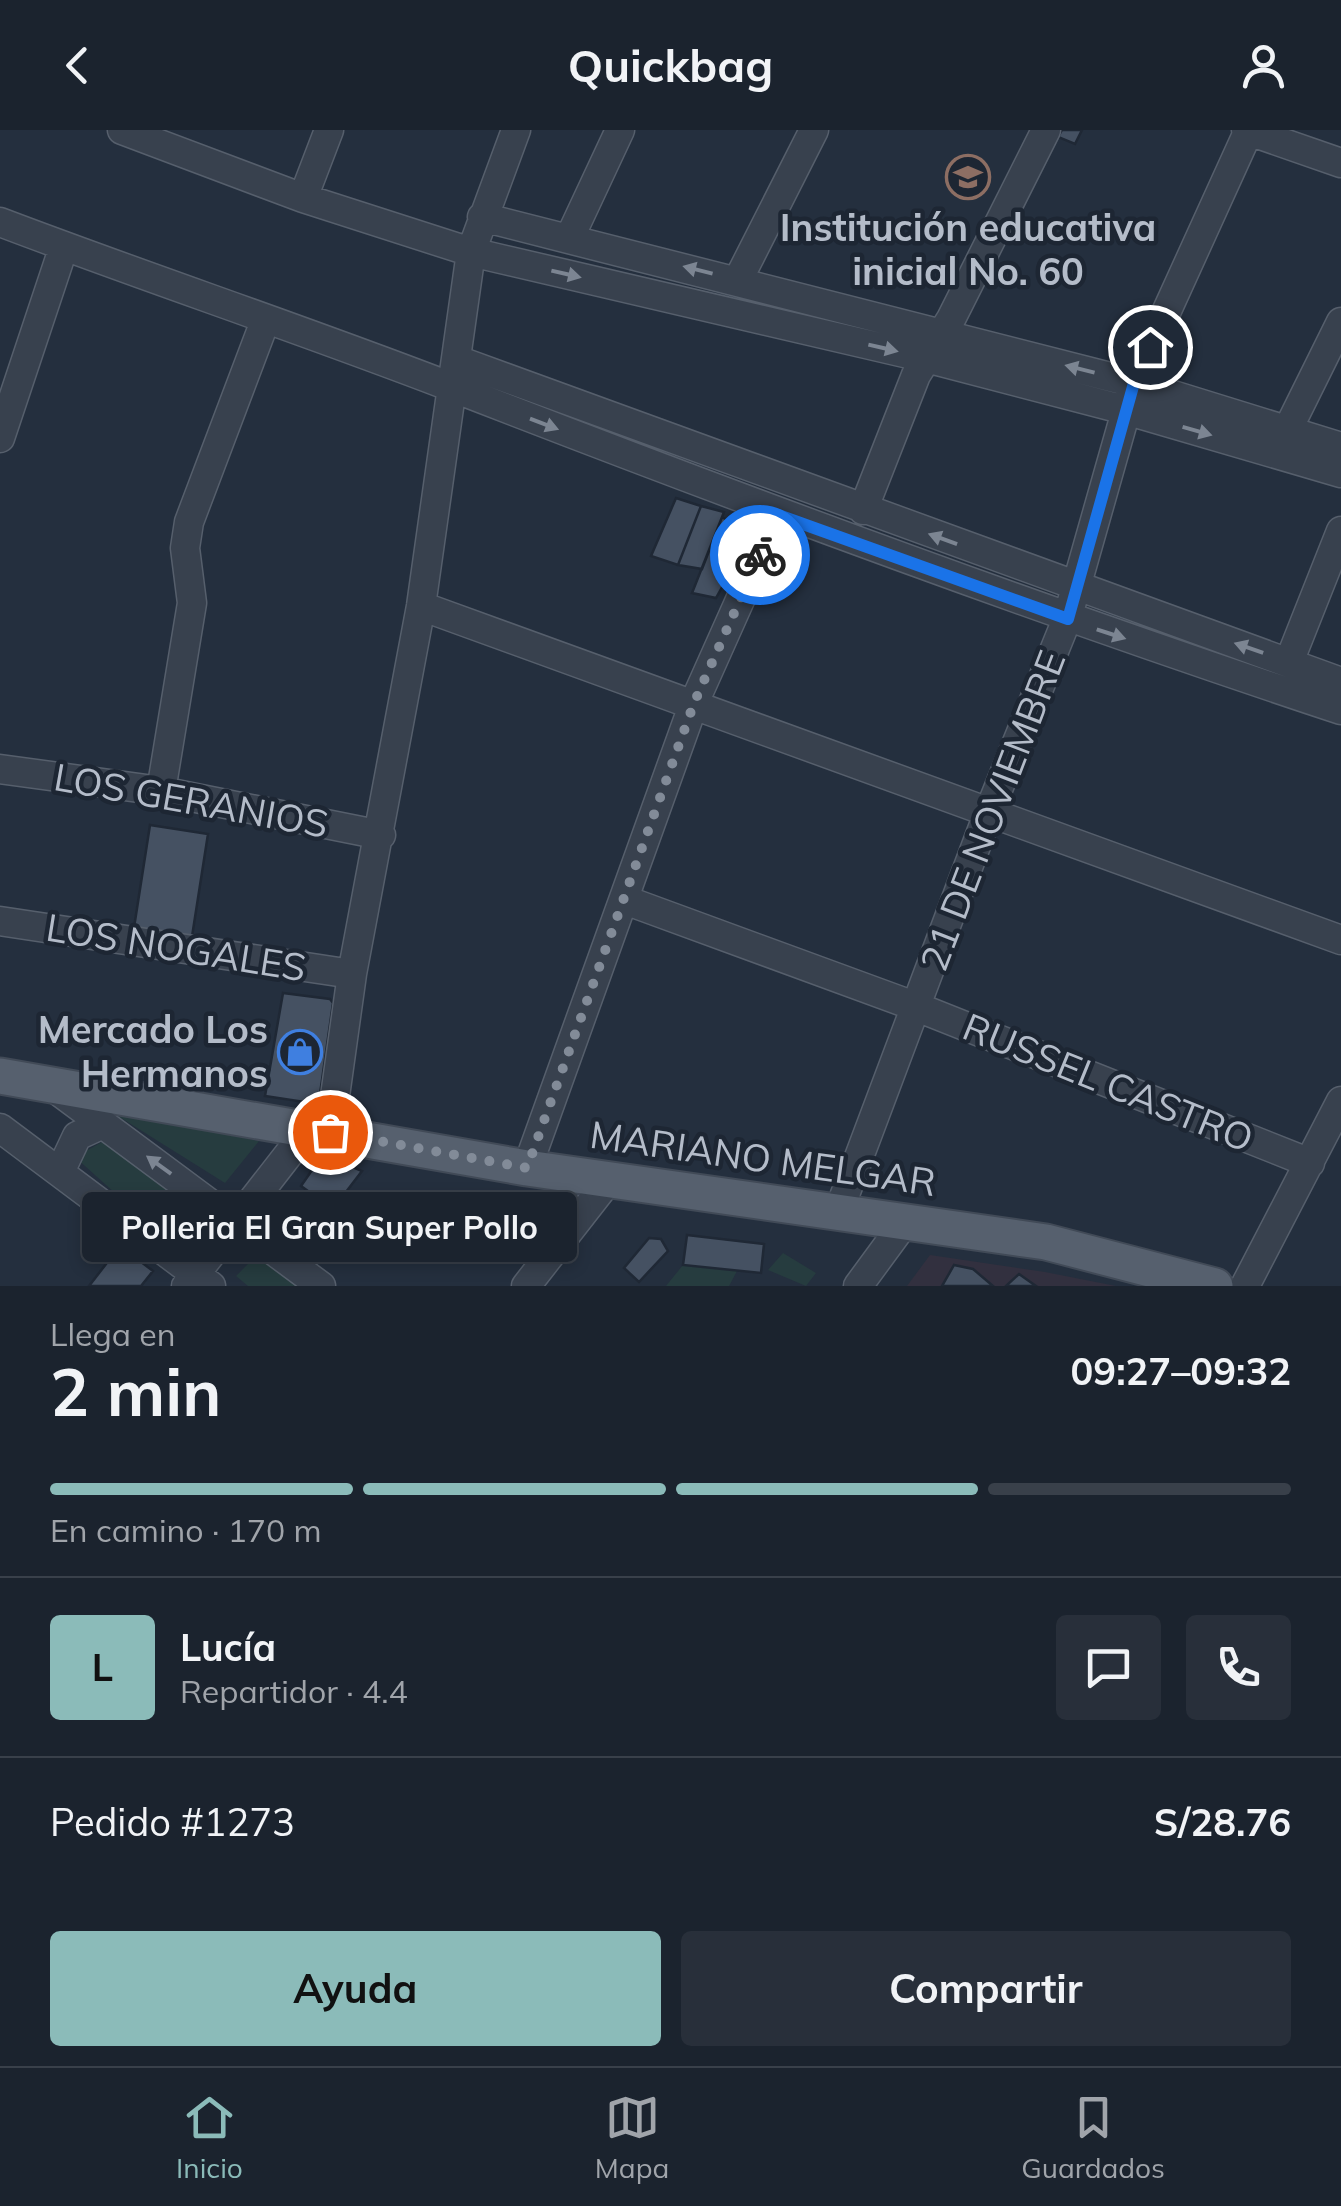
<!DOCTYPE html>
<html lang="es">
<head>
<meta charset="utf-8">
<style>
  :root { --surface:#1b232e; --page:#282f3a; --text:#f1f3f6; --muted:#a0a4aa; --line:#39404a; --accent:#8bbbb9 }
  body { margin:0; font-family:Mulish,sans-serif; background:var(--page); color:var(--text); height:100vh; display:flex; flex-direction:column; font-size:38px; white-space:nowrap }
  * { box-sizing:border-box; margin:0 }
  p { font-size:32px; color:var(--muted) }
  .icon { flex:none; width:55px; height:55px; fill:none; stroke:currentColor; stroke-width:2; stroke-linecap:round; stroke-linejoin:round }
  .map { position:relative; height:1156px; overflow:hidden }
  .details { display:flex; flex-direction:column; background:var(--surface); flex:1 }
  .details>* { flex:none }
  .pin { position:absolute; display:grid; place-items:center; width:85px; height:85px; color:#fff; margin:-42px; border:5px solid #fff; border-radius:50%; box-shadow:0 2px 10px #0007 }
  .courier { position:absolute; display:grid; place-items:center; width:100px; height:100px; margin:-50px; border:8px solid #1a73e8; border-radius:50%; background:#fff; color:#222; box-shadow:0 2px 12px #0007 }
  .bubble { position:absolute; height:70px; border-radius:10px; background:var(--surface); box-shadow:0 5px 15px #0003,0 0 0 2px var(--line); font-size:32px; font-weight:700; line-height:70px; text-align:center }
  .summary em { font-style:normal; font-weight:700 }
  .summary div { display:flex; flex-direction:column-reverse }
  .summary { display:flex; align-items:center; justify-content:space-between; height:170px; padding:0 50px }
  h1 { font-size:65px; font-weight:700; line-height:75px }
  .bar { display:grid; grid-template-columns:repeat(4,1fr); gap:15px 10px; align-content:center; height:120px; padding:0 50px }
  .bar i { height:12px; border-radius:8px; background:var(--line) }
  .bar .on { background:var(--accent) }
  .bar p { grid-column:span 4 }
  .line { display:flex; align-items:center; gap:25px; padding:0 50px; border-top:2px solid var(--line) }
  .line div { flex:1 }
  .round { display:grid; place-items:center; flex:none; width:105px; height:105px; border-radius:10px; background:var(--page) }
  .cta { display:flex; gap:20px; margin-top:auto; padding:20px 50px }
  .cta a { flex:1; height:115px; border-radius:10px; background:var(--accent); color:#111; font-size:40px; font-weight:700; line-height:115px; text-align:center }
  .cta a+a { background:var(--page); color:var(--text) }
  header { display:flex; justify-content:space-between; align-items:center; height:130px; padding:0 50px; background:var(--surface); font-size:45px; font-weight:700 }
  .tabs { display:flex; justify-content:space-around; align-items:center; height:140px; border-top:2px solid var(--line); background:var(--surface); font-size:28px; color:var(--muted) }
  .tabs a { display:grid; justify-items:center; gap:5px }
  .tabs .on { color:var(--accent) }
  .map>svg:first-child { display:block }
  .medical { fill:#32303f }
  .green { fill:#263c3f }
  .building { fill:#455162; stroke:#1f2835; stroke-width:2.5 }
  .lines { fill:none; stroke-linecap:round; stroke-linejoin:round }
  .minor-casing { stroke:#565f6c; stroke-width:31 }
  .major-casing { stroke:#414a57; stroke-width:39 }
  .minor { stroke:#38414e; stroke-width:28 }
  .major { stroke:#56606e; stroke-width:35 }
  .oneway { fill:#7c8592 }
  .done { stroke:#828b98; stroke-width:10; stroke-dasharray:0 18 }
  .route { stroke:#1a73e8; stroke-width:12 }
  .labels { text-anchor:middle; stroke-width:9; stroke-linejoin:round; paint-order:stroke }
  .poi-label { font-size:38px; font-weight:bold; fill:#b4bcc9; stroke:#1d2633 }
  .street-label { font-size:38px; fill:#b4bcc9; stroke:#1d2633 }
</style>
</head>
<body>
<header><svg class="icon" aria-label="back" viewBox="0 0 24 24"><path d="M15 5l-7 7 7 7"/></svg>Quickbag<svg class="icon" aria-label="person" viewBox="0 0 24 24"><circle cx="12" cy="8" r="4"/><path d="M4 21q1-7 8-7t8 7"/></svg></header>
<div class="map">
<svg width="1341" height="1156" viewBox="0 0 1341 1156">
  <rect width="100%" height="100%" fill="#242f3e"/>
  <path class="medical" d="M930 1125 1045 1142 1116 1156H907Z"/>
  <path class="green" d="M110 981 259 1011 225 1053Z
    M104 1011 198 1077 157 1101 75 1027Z
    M260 1122 306 1156H248L236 1146Z
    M783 1123 816 1143 806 1156 768 1140Z
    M683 1135 737 1141 729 1156H666Z"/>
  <path class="building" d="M1062 0H1082L1075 14 1058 7Z
    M676 368 701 376 678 435 651 426Z
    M701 376 724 382 702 439 678 435Z
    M722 387 751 405 716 468 692 463Z
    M150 695 208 704 191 813 133 804Z
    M283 863 330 869 333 873 320 964 311 973 265 966Z
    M329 1027 362 1041 333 1079 301 1056 319 1030Z
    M687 1105 764 1114 761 1143 683 1135Z
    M649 1108 661 1109 668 1121 639 1152 624 1138Z
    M120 1116 153 1141 141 1156H89Z
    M954 1135 973 1139 993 1156H942Z
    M1019 1144 1036 1156H1006Z"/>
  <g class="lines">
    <defs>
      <path id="minor" d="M122 0 303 68 471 122 926 228 1129 281 1341 343
        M1246 0 1341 33
        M303 68 329 0
        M482 87 1134 253 1341 317
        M0 92C150 149 304 200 454 258 747 372 1042 481 1341 580
        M570 107 620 0
        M738 150 814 0
        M457 230 1341 552
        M1288 299 1341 192
        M0 308 64 116
        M863 380 916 245 951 189 1046 0
        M421 476 1341 810
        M1289 532 1341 401
        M0 639 161 661 381 705
        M161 661 192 473 185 418 189 392 265 191
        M625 770 917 877 1310 1033
        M0 791 352 844
        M53 957 321 1156
        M0 998 211 1156
        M330 1002 352 844 421 476 471 122 516 0
        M527 1038 694 573 778 385
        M60 1042 77 1006 103 994
        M838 1083 988 684 1067 489 1134 253 1249 0
        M186 1156 309 998
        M526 1156 608 1051
        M858 1156 905 1092
        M1245 1156 1341 971"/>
      <path id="major" d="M0 946 527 1038 1046 1112 1215 1156"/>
    </defs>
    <use href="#minor" class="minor-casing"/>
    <use href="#major" class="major-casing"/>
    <use href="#minor" class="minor"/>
    <use href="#major" class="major"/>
  </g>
  <defs><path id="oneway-solid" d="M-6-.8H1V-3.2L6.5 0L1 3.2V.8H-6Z" transform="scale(2.5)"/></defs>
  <g class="oneway">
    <use href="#oneway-solid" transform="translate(698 140) rotate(-166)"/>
    <use href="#oneway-solid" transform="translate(566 144) rotate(13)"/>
    <use href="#oneway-solid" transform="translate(883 218) rotate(13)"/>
    <use href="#oneway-solid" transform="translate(1080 239) rotate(-166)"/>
    <use href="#oneway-solid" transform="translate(544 294) rotate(21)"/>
    <use href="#oneway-solid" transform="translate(1197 301) rotate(16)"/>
    <use href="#oneway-solid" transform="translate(943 409) rotate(-160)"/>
    <use href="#oneway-solid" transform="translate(1111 504) rotate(18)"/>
    <use href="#oneway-solid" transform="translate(1249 518) rotate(-161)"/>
    <use href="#oneway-solid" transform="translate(159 1035) rotate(-144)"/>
  </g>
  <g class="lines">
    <path class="done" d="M330 1002 527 1038 694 573 760 425"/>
    <path class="route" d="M760 425 778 385 1068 489 1134 253 1150 217"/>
  </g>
  <defs>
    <symbol id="school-ring" viewBox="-11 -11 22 22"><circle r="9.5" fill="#1d2633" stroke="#8d6e63" stroke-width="1.5"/><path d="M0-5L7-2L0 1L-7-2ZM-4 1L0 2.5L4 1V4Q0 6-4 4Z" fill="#8d6e63"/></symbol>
    <symbol id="shop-ring" viewBox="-11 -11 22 22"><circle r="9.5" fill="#1d2633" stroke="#3f7fe0" stroke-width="1.5"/><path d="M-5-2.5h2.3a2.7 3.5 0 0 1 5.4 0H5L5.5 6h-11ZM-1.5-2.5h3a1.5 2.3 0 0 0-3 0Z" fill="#3f7fe0"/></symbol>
  </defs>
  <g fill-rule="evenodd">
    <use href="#school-ring" x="943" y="22" width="50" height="50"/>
    <use href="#shop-ring" x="275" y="897" width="50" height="50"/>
  </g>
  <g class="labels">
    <g class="poi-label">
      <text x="968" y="111">Institución educativa<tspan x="968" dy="44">inicial No. 60</tspan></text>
      <text x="268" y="913" text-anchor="end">Mercado Los<tspan x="268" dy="44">Hermanos</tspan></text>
    </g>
    <g class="street-label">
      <text transform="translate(191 671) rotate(10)" y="13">LOS GERANIOS</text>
      <text transform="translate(993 681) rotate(-69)" y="13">21 DE NOVIEMBRE</text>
      <text transform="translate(176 818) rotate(9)" y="13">LOS NOGALES</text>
      <text transform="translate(1108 953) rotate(22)" y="13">RUSSEL CASTRO</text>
      <text transform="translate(763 1029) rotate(8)" y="13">MARIANO MELGAR</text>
    </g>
  </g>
</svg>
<div class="pin" style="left:330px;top:1002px;background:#ea580c"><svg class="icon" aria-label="bag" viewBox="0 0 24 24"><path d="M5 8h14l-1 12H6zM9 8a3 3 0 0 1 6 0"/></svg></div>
<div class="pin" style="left:1150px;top:217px;background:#1f2937"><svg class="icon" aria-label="home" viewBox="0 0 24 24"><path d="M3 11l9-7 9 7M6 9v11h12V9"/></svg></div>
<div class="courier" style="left:760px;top:425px"><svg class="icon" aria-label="bike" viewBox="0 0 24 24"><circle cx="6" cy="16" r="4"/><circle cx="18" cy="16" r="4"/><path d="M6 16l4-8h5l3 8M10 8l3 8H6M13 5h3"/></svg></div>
<div class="bubble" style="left:82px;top:1062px;width:495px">Polleria El Gran Super Pollo</div>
</div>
<section class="details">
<div class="summary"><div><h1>2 min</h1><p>Llega en</p></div><em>09:27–09:32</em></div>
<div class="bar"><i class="on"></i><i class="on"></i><i class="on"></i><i></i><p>En camino · 170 m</p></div>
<div class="line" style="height:180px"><b class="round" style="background:var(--accent);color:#111">L</b><div><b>Lucía</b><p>Repartidor · 4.4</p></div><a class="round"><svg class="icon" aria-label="chat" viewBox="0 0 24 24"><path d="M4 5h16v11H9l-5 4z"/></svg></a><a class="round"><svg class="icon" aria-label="phone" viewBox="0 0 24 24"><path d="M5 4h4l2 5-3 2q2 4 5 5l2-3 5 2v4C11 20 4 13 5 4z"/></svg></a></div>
<div class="line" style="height:130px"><div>Pedido #1273</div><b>S/28.76</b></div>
<div class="cta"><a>Ayuda</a><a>Compartir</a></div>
</section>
<nav class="tabs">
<a class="on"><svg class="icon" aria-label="home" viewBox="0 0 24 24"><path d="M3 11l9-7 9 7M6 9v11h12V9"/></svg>Inicio</a>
<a><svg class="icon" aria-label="map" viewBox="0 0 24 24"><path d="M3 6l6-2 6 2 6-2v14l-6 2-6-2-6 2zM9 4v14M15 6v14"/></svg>Mapa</a>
<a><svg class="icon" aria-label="saved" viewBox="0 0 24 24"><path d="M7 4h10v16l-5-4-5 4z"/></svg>Guardados</a>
</nav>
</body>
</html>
